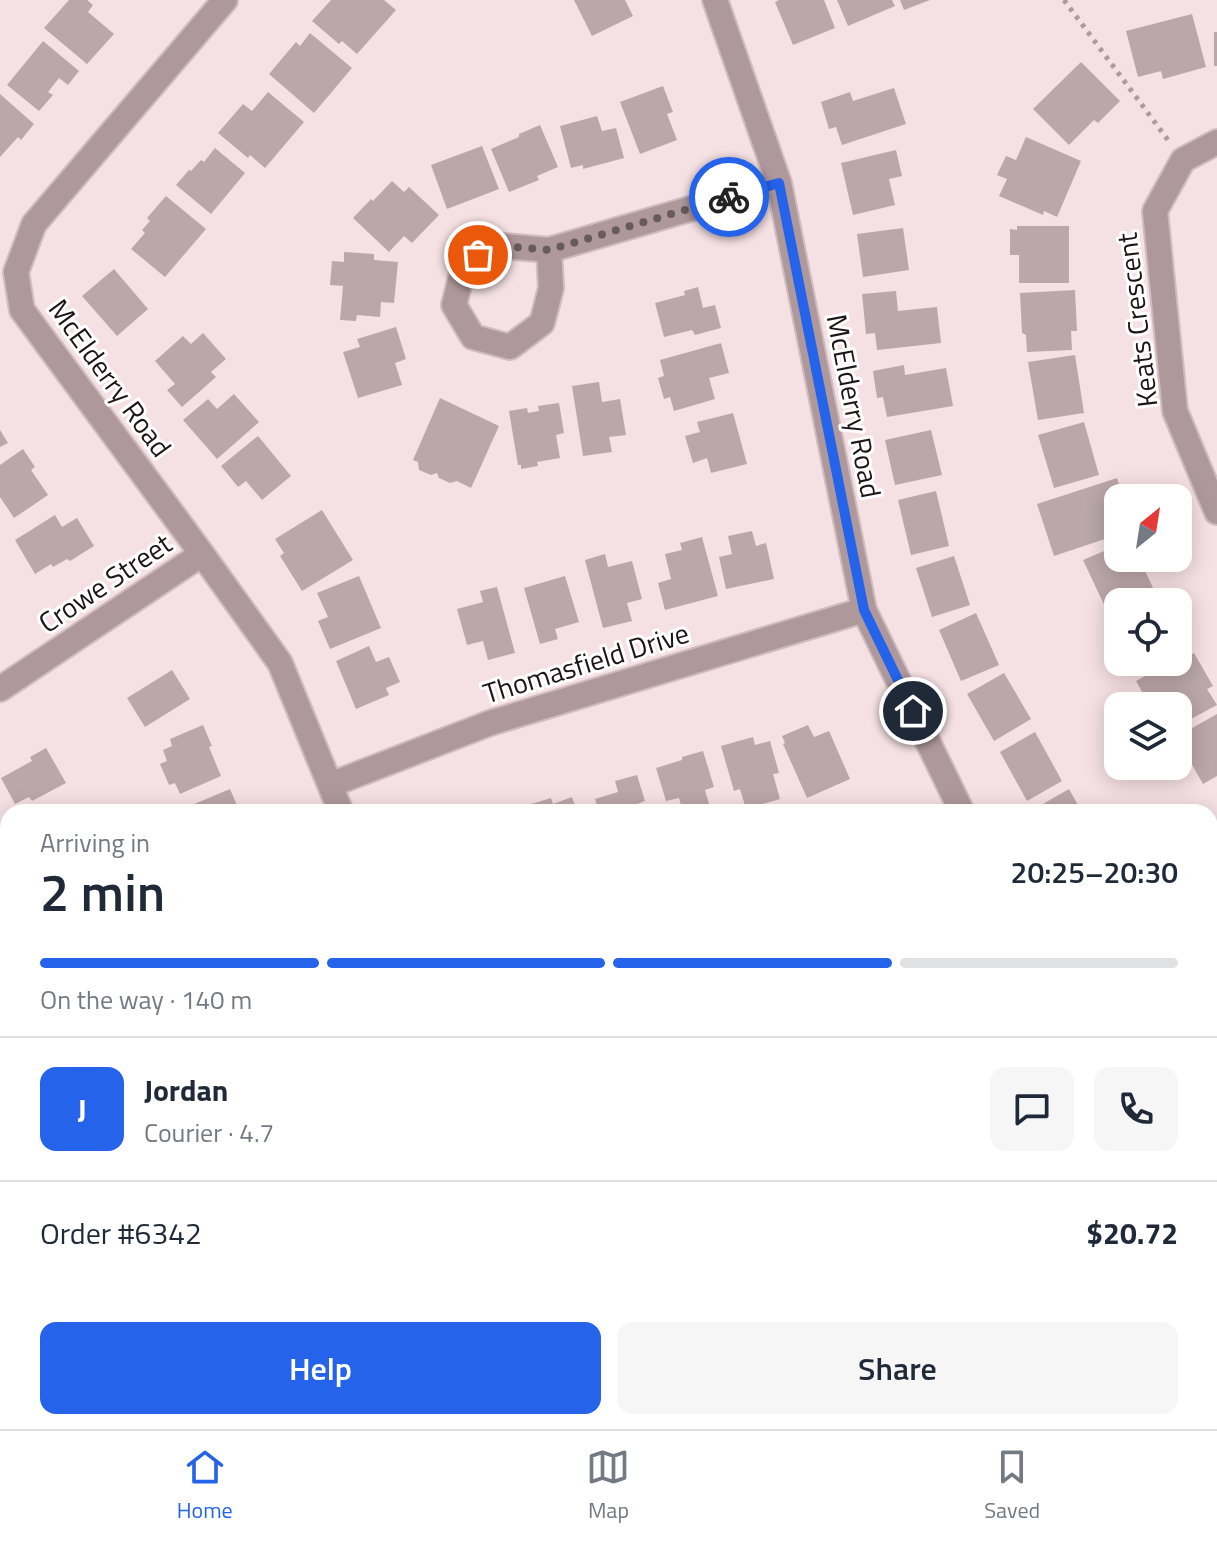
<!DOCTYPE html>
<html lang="en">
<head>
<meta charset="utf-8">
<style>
  :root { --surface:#fff; --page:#f6f6f7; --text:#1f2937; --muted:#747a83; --line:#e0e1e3; --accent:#2563eb }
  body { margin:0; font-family:"Titillium Web",sans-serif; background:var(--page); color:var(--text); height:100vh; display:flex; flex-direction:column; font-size:30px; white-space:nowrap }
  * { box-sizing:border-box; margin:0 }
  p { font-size:26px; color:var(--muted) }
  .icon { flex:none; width:44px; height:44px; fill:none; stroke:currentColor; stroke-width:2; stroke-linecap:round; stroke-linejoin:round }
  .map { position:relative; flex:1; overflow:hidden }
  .sheet { position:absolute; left:0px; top:804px; width:1218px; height:626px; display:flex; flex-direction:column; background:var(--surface); border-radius:24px 24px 0 0; box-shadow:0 4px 20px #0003 }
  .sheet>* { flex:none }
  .needle { width:52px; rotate:30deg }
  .controls { position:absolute; left:1104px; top:484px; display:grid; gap:16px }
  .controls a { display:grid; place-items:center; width:88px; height:88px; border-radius:16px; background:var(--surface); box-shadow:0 4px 20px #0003; font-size:40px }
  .pin { position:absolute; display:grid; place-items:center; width:68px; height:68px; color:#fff; margin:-34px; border:4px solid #fff; border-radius:50%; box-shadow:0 2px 8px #0007 }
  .courier { position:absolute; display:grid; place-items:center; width:80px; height:80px; margin:-40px; border:6px solid #2563eb; border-radius:50%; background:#fff; color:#222; box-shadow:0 2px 10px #0007 }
  .head em { font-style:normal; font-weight:600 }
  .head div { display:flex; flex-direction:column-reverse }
  .head { display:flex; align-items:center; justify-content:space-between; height:136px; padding:0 40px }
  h1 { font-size:52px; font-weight:600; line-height:60px }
  .bar { display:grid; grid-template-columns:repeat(4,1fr); gap:12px 8px; align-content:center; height:96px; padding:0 40px }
  .bar i { height:10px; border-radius:6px; background:var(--line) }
  .bar .active { background:var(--accent) }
  .bar p { grid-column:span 4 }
  .line { display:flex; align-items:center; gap:20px; padding:0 40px; border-top:2px solid var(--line) }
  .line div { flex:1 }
  .round { display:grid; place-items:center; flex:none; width:84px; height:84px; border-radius:16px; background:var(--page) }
  .button { display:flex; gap:16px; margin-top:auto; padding:16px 40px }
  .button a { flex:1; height:92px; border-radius:16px; background:var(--accent); color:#fff; font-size:32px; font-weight:600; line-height:92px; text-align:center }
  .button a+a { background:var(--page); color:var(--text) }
  .menu { display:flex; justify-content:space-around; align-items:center; height:112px; border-top:2px solid var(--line); background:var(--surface); font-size:22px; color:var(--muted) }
  .menu a { display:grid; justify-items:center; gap:4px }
  .menu .active { color:var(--accent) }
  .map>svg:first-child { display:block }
  .building { fill:#bba7aa }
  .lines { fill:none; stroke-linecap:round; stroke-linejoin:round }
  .minor-casing { stroke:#cebbbe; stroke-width:28 }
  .secondary-casing { stroke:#cebbbe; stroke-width:28 }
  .path { stroke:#ac9b9e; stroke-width:5; stroke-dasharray:4 6; stroke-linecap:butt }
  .minor { stroke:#af989c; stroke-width:24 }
  .secondary { stroke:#937379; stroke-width:24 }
  .done { stroke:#685b5e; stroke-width:8; stroke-dasharray:0 14.4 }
  .route { stroke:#2563eb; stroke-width:10 }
  .labels { text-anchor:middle; stroke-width:6; stroke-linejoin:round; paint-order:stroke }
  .street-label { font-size:28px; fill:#1c1416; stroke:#fff }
</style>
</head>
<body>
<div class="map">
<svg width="1217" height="1429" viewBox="0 0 1217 1429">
  <rect width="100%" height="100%" fill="#f5e0e3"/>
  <path class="building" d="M69 0H87L93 5 88 12 114 34 87 64 44 28Z
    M331 0H384L396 10 357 54 342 41 339 44 312 21Z
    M574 0H625L633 16 592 36Z
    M779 0H824L835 28 793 45 775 2Z
    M837 0H892L895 6 848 26Z
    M900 0H930L904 10Z
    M1192 14 1206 67 1163 79 1161 71 1138 77 1126 31Z
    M1214 32H1217V66H1214Z
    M310 33 352 68 314 113 269 74 296 42 300 46Z
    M43 41 79 71 68 85 59 78 48 92 53 95 39 111 7 85Z
    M1081 62 1120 101 1098 123 1094 120 1069 145 1033 109Z
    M663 86 673 112 667 114 677 140 640 154 620 102Z
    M894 88 906 124 842 145 836 127 829 129 821 102 850 92 853 101Z
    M268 92 304 122 265 168 250 155 248 158 218 133 243 104 252 111Z
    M0 94 34 124 21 140 18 137 0 157Z
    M597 116 602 131 616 128 624 158 583 169V165L571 168 560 126Z
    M540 125 558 167 537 176 539 180 509 192 491 149 519 137V134Z
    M1026 137 1081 161 1057 217 1044 211 1043 215 999 196 1007 179 997 175 1006 156 1016 160Z
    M482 146 499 189 447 209 431 165Z
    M215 148 245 173 211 214 176 185 189 170 191 171 201 160 204 162Z
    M896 150 902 176 889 179 895 205 853 215 841 163Z
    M392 181 404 192 409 187 439 215 412 243 404 236 389 252 353 218 371 199 373 201Z
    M166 196 206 229 165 277 131 249 145 233 142 230 150 221 147 218Z
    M1017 226H1069V283H1019V255H1010V229L1017 230Z
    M903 228 909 270 863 277 857 234Z
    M344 252 374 254V260L398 262 394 303 381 302 380 317 357 315 356 321 340 320 343 286 330 285 332 261 344 262Z
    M114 269 148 309 117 336 82 296Z
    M698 287 703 308 715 305 721 328 695 335 692 330 664 337 655 303 685 295 684 291Z
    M1075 290 1077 331H1071L1072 350 1027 352 1026 335 1022 333 1020 293Z
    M896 291 898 311 937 307 941 343 877 350 875 333 866 334 862 294Z
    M396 327 406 359 395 363 402 385 358 398 343 352 360 347 357 339Z
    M203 333 226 359 211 372 216 377 182 407 167 390 175 384 155 361 183 336 191 344Z
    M721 343 729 373 709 378 715 399 674 411 670 397 664 399 658 378 664 376 660 360Z
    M1075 355 1084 413 1038 420 1028 362Z
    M904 365 905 375 946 368 953 406 887 417 883 397 877 398 873 371Z
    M599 382 602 402 620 399 626 435 609 437 612 452 583 456 572 386Z
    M234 394 259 422 217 459 183 420 208 399 217 409Z
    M440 398 499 426 471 488 457 481 450 483 439 478 437 473 431 475 419 470 418 462 413 460Z
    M559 403 564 433 556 435 560 458 537 462 538 466 521 469V465H518L509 411 527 408 528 413 539 411 538 406Z
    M733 413 747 464 711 473 707 458 693 463 685 436 700 432 697 422Z
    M1084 422 1099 475 1054 488 1038 435Z
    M0 430 8 443 0 447Z
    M931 430 942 475 895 485 885 440Z
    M258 436 291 476 262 500 246 481 238 487 221 466Z
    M23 449 35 467 31 470 48 495 14 518 0 497V465Z
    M1117 478 1124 498H1118V516L1108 519 1114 536 1054 556 1037 504Z
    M936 491 949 546 911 555 898 500Z
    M322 510 353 560 302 591 280 556 284 553 275 539Z
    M55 515 62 527 77 518 94 546 70 561 67 559 53 567 51 564 35 574 15 540Z
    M752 531 756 546 766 543 774 579 726 589 719 557 732 554 728 536Z
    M702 537 718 596 665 610 658 583 671 579 665 554 682 550 680 543Z
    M1118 545V558H1139L1154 590 1127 602H1118V606L1107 611 1083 560Z
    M605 554 608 567 632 561 642 599 627 603 632 621 603 628 585 560Z
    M954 556 970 605 932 617 916 568Z
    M359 576 381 628 330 649 318 621 328 617 317 593Z
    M565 576 579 622 555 629 558 639 540 644 524 588Z
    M497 587 515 653 488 660 483 641 467 645 457 609 483 602 480 591Z
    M976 613 999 665 961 681 939 630Z
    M1118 619V649L1105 626Z
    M369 646 376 662 389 657 400 682 386 688 389 695 356 709 336 661Z
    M1194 653 1213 686 1207 689 1217 705 1178 726V706H1150L1136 681 1171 662H1178V658L1181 656 1183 659Z
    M1125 662H1154L1132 674Z
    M172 670 190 699 145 727 127 698Z
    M1004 673 1031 719 994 741 967 694Z
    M1217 714V776L1203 784 1178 740V736Z
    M203 725 212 746 209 747 221 776 180 794 175 783 169 785 160 764 167 761 163 750 172 746 170 739Z
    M808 725 814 737 829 731 850 779 807 798 783 744 785 743 782 736Z
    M1035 732 1062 781 1027 801 1000 752Z
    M753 737 755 745 770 741 779 773 773 774 780 799 746 809 740 789 734 791 721 746Z
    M46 748 66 783 32 801 29 797 15 804 1 778 32 761 30 757Z
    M703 751 714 787 705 790 709 804 683 812 679 798 666 801 656 768 682 760V757Z
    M637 775 645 801 637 804 639 812H599L595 799 618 792 615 781Z
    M230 789 240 812H189L187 807Z
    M1069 789 1082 812H1035L1034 809Z
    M572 797 577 812H530L528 805 551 798 553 804Z
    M1210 1016 1217 1028 1210 1033Z
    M1214 1041 1217 1046V1104L1210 1108V1043Z
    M0 1314 8 1342V1364L0 1365Z
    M1217 1372V1418L1210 1421V1374Z
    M8 1377V1422H23L25 1429H0V1379Z
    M1028 1422H1091L1093 1429H1030Z
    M1102 1422H1157L1159 1429H1104Z
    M1182 1422H1206L1185 1429Z"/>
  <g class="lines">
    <defs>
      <path id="minor" d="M225 0 34 224 16 272 22 310 202 554 280 663 341 812
        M715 0 779 183 864 610 962 812
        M1217 142 1183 160 1155 211 1175 411 1217 512
        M549 250 551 288 542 323 510 347 473 337 454 305 464 265 492 245 549 250 779 183
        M0 689 202 554
        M330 785 490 723 864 610
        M556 1422 562 1429
        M658 1429 686 1422"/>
      <path id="secondary" d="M0 1014 8 1038
        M133 1422 136 1429"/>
    </defs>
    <use href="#minor" class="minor-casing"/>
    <use href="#secondary" class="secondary-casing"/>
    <path class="path" d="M1064 0 1168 140
      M1210 949 1217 945"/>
    <use href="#minor" class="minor"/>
    <use href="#secondary" class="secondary"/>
  </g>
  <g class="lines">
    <path class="done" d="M478 255 492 245 549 250 729 197"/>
    <path class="route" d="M729 197 779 183 864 610 913 711"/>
  </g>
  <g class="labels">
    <g class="street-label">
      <text transform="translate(1137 320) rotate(-97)" y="10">Keats Crescent</text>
      <text transform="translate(110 378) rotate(54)" y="10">McElderry Road</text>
      <text transform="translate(854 406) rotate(79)" y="10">McElderry Road</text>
      <text transform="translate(105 583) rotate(-34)" y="10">Crowe Street</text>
      <text transform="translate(586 663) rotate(-17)" y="10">Thomasfield Drive</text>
    </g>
  </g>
</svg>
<div class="controls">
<a><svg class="needle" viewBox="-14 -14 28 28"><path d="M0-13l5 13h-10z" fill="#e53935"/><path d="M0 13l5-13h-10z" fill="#747a83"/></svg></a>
<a><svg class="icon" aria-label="locate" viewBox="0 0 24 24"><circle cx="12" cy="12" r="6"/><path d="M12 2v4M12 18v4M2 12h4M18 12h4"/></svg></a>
<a><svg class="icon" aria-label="layers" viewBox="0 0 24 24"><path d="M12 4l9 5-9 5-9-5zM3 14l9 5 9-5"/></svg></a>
</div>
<div class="pin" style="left:478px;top:255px;background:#ea580c"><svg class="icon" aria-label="bag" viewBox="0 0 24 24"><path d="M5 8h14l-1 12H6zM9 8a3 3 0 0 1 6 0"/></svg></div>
<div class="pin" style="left:913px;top:711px;background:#1f2937"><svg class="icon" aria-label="home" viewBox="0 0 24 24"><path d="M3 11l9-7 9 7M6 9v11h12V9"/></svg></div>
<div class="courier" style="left:729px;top:197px"><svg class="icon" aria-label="bike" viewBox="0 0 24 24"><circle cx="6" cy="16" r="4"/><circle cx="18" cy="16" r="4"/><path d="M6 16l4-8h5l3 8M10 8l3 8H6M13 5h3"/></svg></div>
<section class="sheet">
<div class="head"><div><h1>2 min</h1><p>Arriving in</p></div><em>20:25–20:30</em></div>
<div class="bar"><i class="active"></i><i class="active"></i><i class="active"></i><i></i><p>On the way · 140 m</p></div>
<div class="line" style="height:144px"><b class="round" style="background:var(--accent);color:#fff">J</b><div><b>Jordan</b><p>Courier · 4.7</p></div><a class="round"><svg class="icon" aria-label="chat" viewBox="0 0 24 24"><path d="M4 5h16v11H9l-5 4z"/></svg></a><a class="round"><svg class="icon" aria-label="phone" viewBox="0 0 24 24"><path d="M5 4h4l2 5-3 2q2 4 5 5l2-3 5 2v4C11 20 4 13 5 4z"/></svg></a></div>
<div class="line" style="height:104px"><div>Order #6342</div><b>$20.72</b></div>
<div class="button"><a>Help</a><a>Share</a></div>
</section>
</div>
<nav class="menu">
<a class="active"><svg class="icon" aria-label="home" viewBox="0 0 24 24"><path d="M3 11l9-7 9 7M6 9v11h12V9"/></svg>Home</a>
<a><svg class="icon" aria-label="map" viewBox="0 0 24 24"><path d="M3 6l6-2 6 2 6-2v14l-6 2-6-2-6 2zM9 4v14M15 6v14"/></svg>Map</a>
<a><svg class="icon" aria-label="saved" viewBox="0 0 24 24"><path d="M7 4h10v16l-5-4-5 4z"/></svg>Saved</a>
</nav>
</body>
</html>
